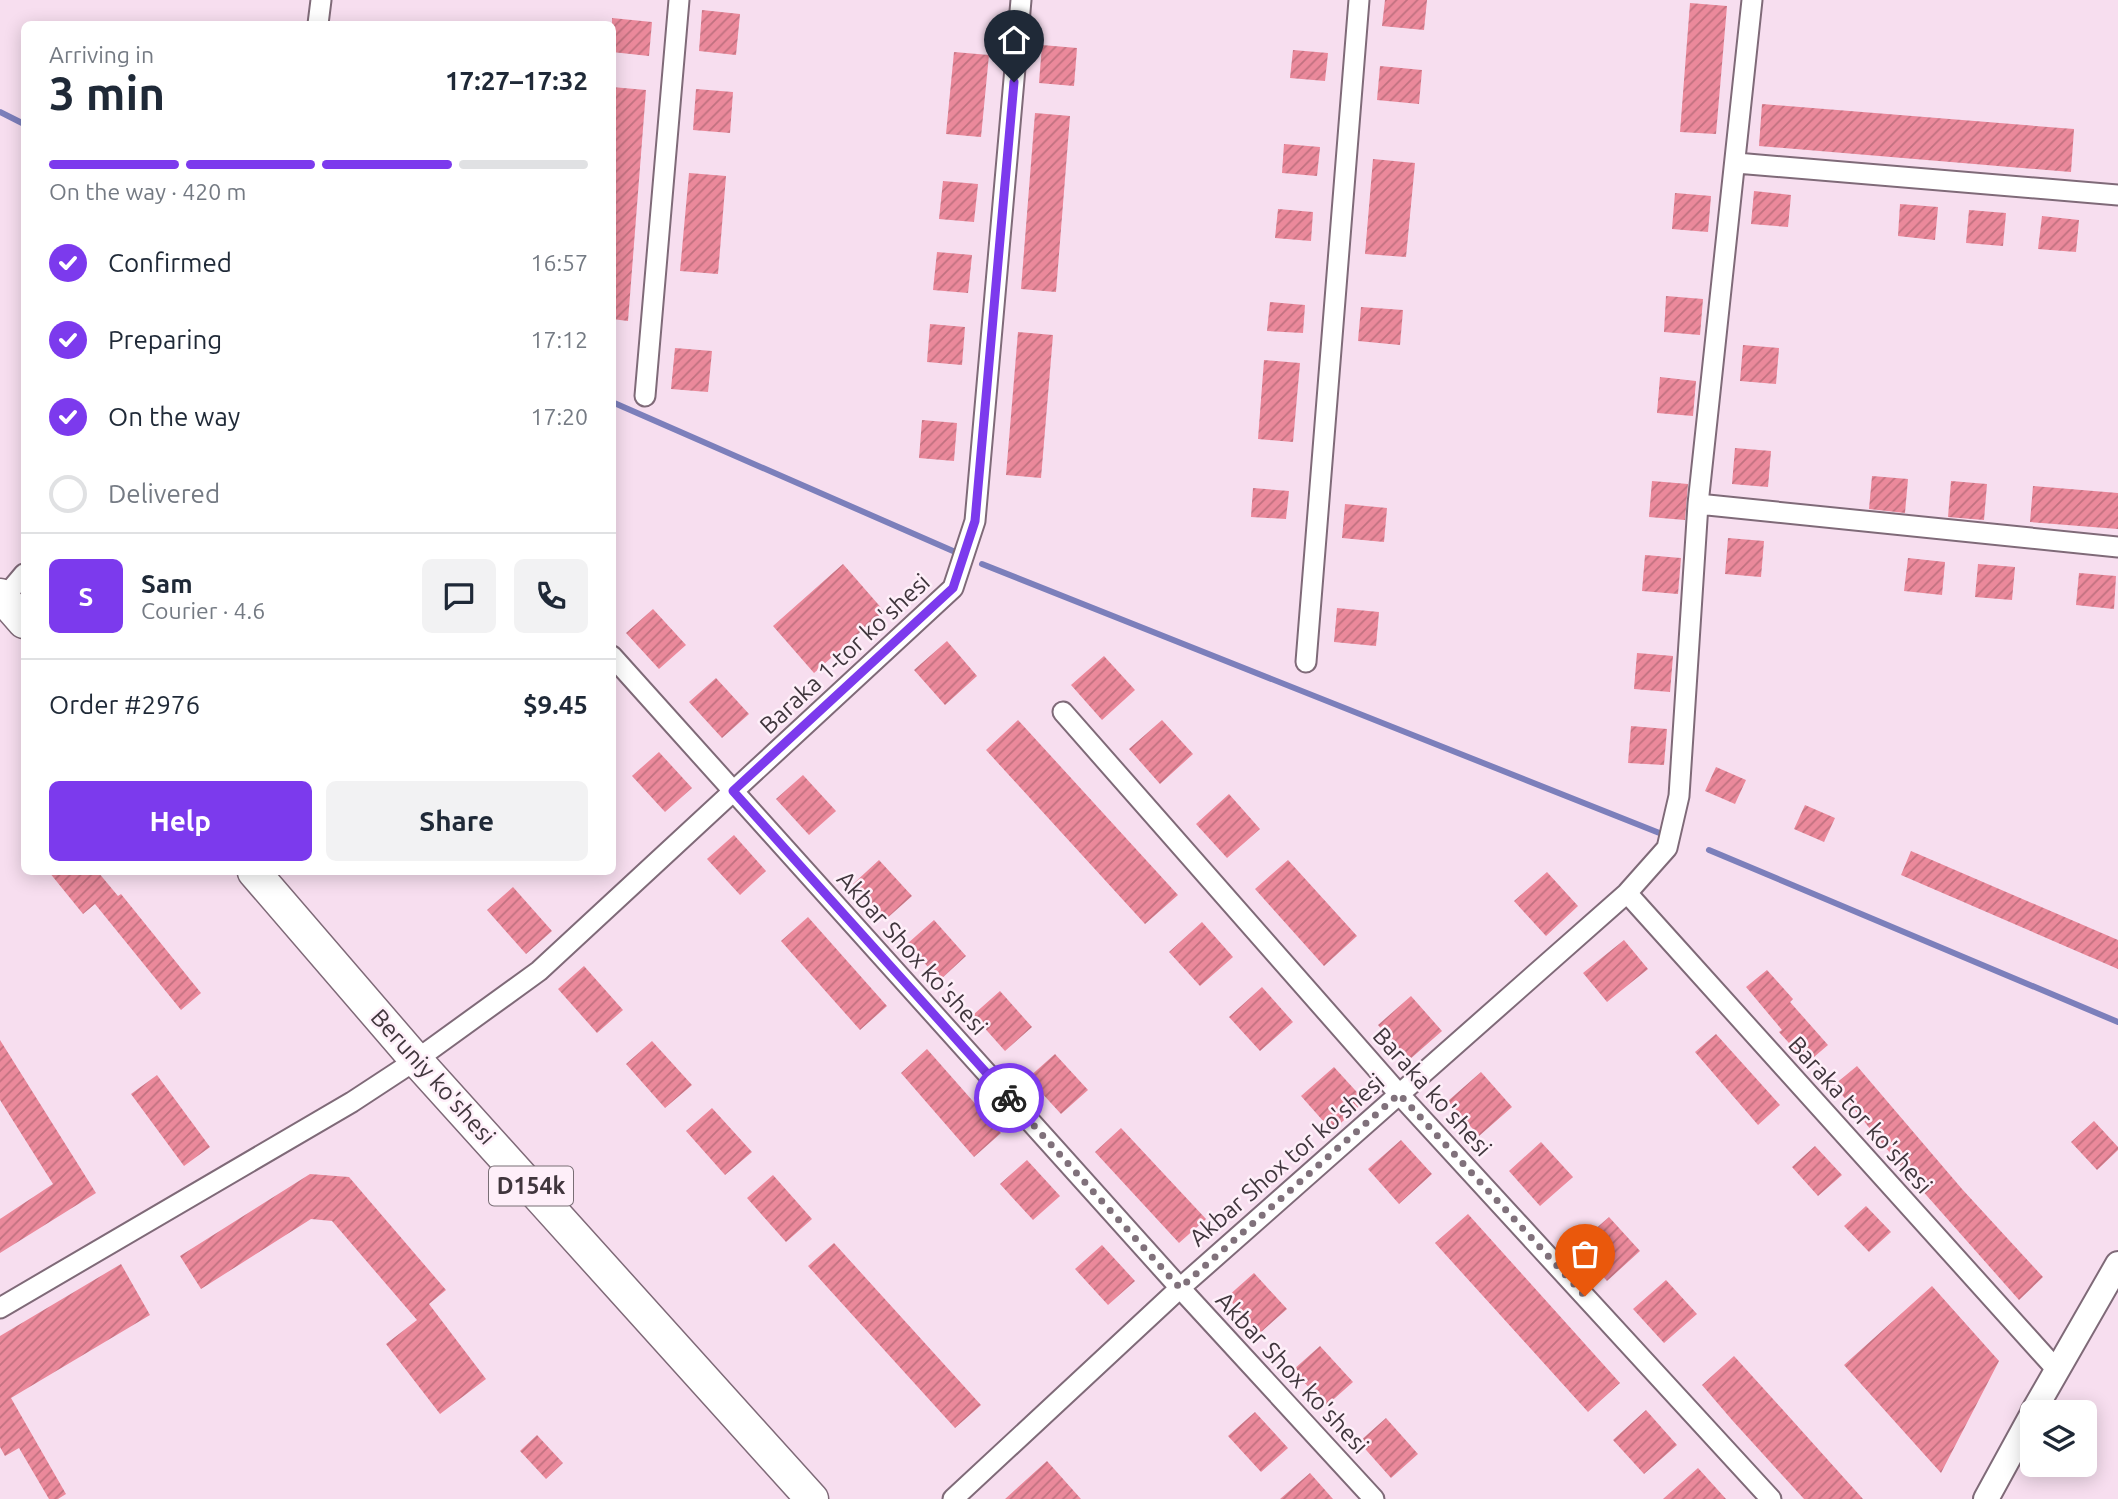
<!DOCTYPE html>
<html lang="en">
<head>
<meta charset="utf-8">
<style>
  :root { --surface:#fff; --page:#f2f2f3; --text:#1f2937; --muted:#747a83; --line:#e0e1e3; --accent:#7c3aed }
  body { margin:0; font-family:Ubuntu,sans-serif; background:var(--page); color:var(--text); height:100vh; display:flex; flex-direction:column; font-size:26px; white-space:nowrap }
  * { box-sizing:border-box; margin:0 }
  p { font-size:23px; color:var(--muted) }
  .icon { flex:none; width:38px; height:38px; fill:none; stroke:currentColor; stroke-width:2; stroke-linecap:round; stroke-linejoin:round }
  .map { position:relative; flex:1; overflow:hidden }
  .sheet { position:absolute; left:21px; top:21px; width:595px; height:854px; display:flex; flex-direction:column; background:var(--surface); border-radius:10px; box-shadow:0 4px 18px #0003 }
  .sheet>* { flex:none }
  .controls { position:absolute; left:2020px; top:1400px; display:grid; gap:14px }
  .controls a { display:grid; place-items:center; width:77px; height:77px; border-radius:10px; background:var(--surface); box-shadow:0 4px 18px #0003; font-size:35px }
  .pin { position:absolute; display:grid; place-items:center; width:60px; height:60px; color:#fff; margin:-72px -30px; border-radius:50% 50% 50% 0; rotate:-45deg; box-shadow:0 0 7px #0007 }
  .pin .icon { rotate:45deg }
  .courier { position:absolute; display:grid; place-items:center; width:70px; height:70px; margin:-35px; border:5px solid #7c3aed; border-radius:50%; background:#fff; color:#222; box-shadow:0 2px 9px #0007 }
  .summary em { font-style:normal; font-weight:700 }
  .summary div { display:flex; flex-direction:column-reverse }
  .summary { display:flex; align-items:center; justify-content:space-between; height:119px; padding:0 28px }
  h1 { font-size:46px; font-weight:700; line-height:52px }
  .bar { display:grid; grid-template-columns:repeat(4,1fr); gap:10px 7px; align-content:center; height:84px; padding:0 28px }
  .bar i { height:9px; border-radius:5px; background:var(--line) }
  .bar .on { background:var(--accent) }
  .bar p { grid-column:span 4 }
  .line { display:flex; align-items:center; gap:18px; padding:0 28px; border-top:2px solid var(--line) }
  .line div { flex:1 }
  .round { display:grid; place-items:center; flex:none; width:74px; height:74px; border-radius:10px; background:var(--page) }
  ol { padding:0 28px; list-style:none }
  li { display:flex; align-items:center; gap:21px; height:77px }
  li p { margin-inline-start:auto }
  li .icon { padding:7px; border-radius:50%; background:var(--accent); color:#fff; stroke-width:4 }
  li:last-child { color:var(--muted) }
  li i { width:38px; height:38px; border:4px solid var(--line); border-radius:50% }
  .button { display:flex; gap:14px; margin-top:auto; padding:14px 28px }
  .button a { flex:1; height:80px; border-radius:10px; background:var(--accent); color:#fff; font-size:28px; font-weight:700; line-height:80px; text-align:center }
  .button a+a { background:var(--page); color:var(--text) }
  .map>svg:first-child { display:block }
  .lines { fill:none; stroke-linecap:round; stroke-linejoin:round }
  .stream { stroke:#7c7fbb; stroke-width:6 }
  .building { fill:url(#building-hatch) }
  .minor-casing { stroke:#7f6a78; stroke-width:23 }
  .tertiary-casing { stroke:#7f6a78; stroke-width:28 }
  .primary-casing { stroke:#7f6a78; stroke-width:35 }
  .minor { stroke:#fff; stroke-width:19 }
  .tertiary { stroke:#fff; stroke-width:24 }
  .primary { stroke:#fff; stroke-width:32 }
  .done { stroke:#80717b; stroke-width:7; stroke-dasharray:0 12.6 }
  .route { stroke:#7c3aed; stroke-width:9 }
  .labels { text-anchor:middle; stroke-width:5; stroke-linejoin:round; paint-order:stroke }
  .shield { fill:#feeff9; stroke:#796e75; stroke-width:2 }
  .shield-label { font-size:23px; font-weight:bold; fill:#40363d }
  .street-label { font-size:24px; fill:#40363d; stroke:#feeff9 }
</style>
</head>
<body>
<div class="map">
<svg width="2118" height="1499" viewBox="0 0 2118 1499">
  <defs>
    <pattern id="building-hatch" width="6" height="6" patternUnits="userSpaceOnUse" patternTransform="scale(1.75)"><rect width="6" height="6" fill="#eb899b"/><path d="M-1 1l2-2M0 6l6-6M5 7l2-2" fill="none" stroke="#c07180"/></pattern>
  </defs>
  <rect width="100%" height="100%" fill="#f7deef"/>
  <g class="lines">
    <path class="stream" d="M0 112 24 124
      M612 402 953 551
      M982 564 1667 836
      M1709 850 2118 1022"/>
  </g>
  <path class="building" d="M1385 0H1427L1424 30 1382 26Z
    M1690 3 1727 6 1716 134 1680 132Z
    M702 10 740 14 736 55 699 51Z
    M612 18 652 22 649 56 612 52Z
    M1042 45 1077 48 1074 86 1039 83Z
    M1293 50 1328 53 1325 81 1290 78Z
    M954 52 989 55 981 137 946 134Z
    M1380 66 1422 70 1419 104 1377 100Z
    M612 87 646 90 628 321 612 319Z
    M696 89 733 92 730 133 693 130Z
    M1762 104 2074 129 2071 172 1759 146Z
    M1035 113 1070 116 1056 292 1021 289Z
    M1284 144 1320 147 1317 176 1282 173Z
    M1373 159 1415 163 1406 257 1365 254Z
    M689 173 726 176 718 274 680 271Z
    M943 181 978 184 974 222 939 219Z
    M1754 191 1791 195 1788 227 1751 224Z
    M1675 193 1711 196 1708 232 1672 229Z
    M1900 204 1938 207 1935 240 1898 236Z
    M1278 209 1313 212 1311 241 1275 238Z
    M1969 210 2006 213 2003 246 1966 243Z
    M2042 216 2079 220 2076 252 2038 249Z
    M937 252 972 255 968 293 933 290Z
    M1666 296 1703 299 1700 335 1664 332Z
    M1270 302 1305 305 1303 333 1267 331Z
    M1361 307 1403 310 1400 345 1358 341Z
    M930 324 965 327 962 365 927 362Z
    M1018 332 1053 335 1041 478 1006 475Z
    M1743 345 1779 348 1776 384 1740 381Z
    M675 348 712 351 708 392 671 389Z
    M1264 360 1300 363 1293 442 1258 439Z
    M1660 377 1696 381 1693 416 1657 413Z
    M922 420 957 423 954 461 919 458Z
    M1735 448 1771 451 1768 487 1732 484Z
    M1872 476 1908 479 1905 513 1869 509Z
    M1652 481 1688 484 1685 520 1649 517Z
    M1951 481 1987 484 1984 520 1948 517Z
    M2033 486 2118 493V529L2030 522Z
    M1253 488 1289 491 1286 519 1251 517Z
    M1345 504 1387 508 1384 542 1342 538Z
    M1728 538 1764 541 1761 577 1725 574Z
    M1645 555 1681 558 1678 594 1642 591Z
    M1908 558 1945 562 1942 595 1904 591Z
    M843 564 884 611 814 673 773 626Z
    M1978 564 2015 567 2012 600 1975 597Z
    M2079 573 2116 576 2114 609 2076 605Z
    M1337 608 1379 612 1376 646 1334 642Z
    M653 609 686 645 659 669 626 633Z
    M947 641 977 676 945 705 914 670Z
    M1637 653 1673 656 1670 692 1634 689Z
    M1104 656 1135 690 1102 720 1071 685Z
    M716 678 749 714 722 738 689 702Z
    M1018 720 1178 895 1145 924 986 750Z
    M1162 720 1193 754 1160 784 1129 749Z
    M1631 726 1667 729 1664 765 1628 763Z
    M659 752 692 788 665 812 632 776Z
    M1716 767 1746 780 1735 804 1705 791Z
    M803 775 836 811 809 835 776 799Z
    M1229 794 1260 829 1227 858 1196 824Z
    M1805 805 1835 818 1824 842 1794 829Z
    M734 835 766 871 740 895 707 859Z
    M1911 851 2118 940V969L1901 875Z
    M879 860 912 896 885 920 853 884Z
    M1288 860 1357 936 1324 966 1255 889Z
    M49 872H98L118 896 121 894 201 993 181 1010 95 904 83 914Z
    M1547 872 1578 906 1546 936 1514 901Z
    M513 887 552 931 526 954 487 910Z
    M808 917 887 1006 860 1030 781 941Z
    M934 920 966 956 940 980 907 944Z
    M1202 922 1233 957 1200 986 1169 952Z
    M1624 940 1648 969 1607 1002 1583 973Z
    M584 966 623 1010 597 1033 558 989Z
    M1767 970 1793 999 1790 1002 1828 1045 1807 1063 1779 1032 1782 1030 1746 987Z
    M1262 987 1293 1022 1260 1051 1229 1017Z
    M1000 991 1032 1027 1005 1051 973 1015Z
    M1411 996 1442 1031 1409 1060 1378 1025Z
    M1716 1034 1780 1105 1758 1125 1695 1052Z
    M0 1040 96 1193 0 1253V1219L53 1184 0 1100Z
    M652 1041 692 1085 665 1108 626 1064Z
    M927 1049 1001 1133 974 1157 901 1073Z
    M1055 1054 1088 1090 1061 1114 1028 1078Z
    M1857 1066 1962 1189 2043 1277 2019 1300 1905 1171 1834 1085Z
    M1334 1067 1365 1101 1332 1131 1301 1096Z
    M1481 1072 1512 1107 1479 1136 1448 1101Z
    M157 1075 210 1147 184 1166 131 1094Z
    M712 1108 752 1152 725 1175 686 1131Z
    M2094 1121 2118 1147V1150L2097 1170 2071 1142Z
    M1121 1128 1206 1219 1179 1243 1095 1152Z
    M1401 1140 1432 1174 1399 1204 1368 1169Z
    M1541 1142 1573 1177 1540 1206 1509 1171Z
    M1815 1146 1842 1175 1818 1196 1792 1167Z
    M1027 1160 1060 1196 1033 1220 1000 1184Z
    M310 1174 349 1177 446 1290 429 1304 486 1379 440 1414 386 1344 417 1320 332 1221 311 1219 201 1289 180 1256Z
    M773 1175 812 1219 786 1242 747 1198Z
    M1866 1206 1891 1232 1869 1252 1844 1226Z
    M1468 1214 1620 1383 1588 1412 1435 1243Z
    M1609 1217 1640 1251 1607 1281 1576 1246Z
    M834 1243 981 1405 955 1428 808 1266Z
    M1102 1245 1135 1281 1108 1305 1075 1269Z
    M121 1264 150 1315 11 1398 66 1494 58 1499H49L19 1448 5 1456 0 1447V1336Z
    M1254 1273 1287 1309 1260 1333 1227 1297Z
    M1666 1280 1697 1314 1664 1343 1633 1309Z
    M1932 1286 1999 1361 1941 1473 1844 1365Z
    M1320 1346 1353 1382 1326 1406 1293 1370Z
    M1734 1356 1783 1410 1863 1499H1804L1732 1420 1702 1385Z
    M1646 1410 1677 1445 1644 1474 1613 1440Z
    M1255 1412 1288 1448 1261 1472 1228 1436Z
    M1386 1418 1418 1454 1391 1478 1359 1442Z
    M537 1435 563 1463 546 1479 520 1451Z
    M1047 1461 1081 1499H1005Z
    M1698 1468 1726 1499H1663Z
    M1310 1473 1333 1499H1280Z"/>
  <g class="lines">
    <defs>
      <path id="minor" d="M318 24 321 0
        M1736 163 2118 195
        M645 396 679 0
        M1698 504 2118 547
        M3 599 24 574
        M612 656 1180 1288 1374 1499
        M1306 662 1359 0
        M1063 712 1399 1094 1771 1499
        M1627 893 2057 1370
        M0 1308 352 1102 416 1060 539 971 953 588 975 521 1021 0
        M953 1499 1180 1288 1627 893 1667 848 1679 796 1698 504 1752 0"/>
      <path id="tertiary" d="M2033 1412 2118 1264
        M1986 1499 2032 1415"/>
      <path id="primary" d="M0 595 24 622
        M254 872 416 1060 812 1499"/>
    </defs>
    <use href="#minor" class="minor-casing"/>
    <use href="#tertiary" class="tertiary-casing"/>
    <use href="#primary" class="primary-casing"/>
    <use href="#minor" class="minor"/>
    <use href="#tertiary" class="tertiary"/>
    <use href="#primary" class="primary"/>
  </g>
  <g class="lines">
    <path class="done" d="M1009 1098 1180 1288 1399 1094 1585 1296"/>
    <path class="route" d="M1009 1098 733 791 953 588 975 521 1014 82"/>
  </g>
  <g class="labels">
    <rect class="shield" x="489" y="1166.5" width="84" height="39" rx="5"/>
    <g class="shield-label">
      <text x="531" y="1194">D154k</text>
    </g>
    <g class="street-label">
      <text transform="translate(845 654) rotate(-43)" y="8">Baraka 1-tor ko'shesi</text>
      <text transform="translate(912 953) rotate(48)" y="8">Akbar Shox ko'shesi</text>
      <text transform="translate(433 1077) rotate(48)" y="8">Beruniy ko'shesi</text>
      <text transform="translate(1432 1092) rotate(48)" y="8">Baraka ko'shesi</text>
      <text transform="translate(1860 1115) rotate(48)" y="8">Baraka tor ko'shesi</text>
      <text transform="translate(1287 1160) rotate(-41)" y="8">Akbar Shox tor ko'shesi</text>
      <text transform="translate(1292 1373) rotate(47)" y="8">Akbar Shox ko'shesi</text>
    </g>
  </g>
</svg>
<div class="controls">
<a><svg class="icon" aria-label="layers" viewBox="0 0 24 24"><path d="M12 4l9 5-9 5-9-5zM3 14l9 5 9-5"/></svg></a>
</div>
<div class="pin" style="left:1585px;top:1296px;background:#ea580c"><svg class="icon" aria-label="bag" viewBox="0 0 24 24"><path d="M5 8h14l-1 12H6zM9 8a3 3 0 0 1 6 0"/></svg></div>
<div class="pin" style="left:1014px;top:82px;background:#1f2937"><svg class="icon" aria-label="home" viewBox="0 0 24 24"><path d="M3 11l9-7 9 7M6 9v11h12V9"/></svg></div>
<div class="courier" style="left:1009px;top:1098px"><svg class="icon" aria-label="bike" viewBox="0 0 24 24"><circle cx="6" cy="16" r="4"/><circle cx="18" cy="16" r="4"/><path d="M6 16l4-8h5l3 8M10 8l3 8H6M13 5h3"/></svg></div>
<section class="sheet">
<div class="summary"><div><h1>3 min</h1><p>Arriving in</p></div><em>17:27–17:32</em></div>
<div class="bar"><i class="on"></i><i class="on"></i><i class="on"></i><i></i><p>On the way · 420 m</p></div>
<ol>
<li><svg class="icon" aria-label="check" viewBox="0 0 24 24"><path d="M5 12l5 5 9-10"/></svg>Confirmed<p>16:57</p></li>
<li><svg class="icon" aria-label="check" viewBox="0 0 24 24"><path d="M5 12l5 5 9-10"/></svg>Preparing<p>17:12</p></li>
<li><svg class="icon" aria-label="check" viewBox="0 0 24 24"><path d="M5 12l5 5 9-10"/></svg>On the way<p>17:20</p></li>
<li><i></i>Delivered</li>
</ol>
<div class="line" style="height:126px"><b class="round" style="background:var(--accent);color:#fff">S</b><div><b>Sam</b><p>Courier · 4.6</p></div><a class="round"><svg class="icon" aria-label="chat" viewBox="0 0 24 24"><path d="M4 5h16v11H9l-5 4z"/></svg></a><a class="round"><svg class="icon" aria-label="phone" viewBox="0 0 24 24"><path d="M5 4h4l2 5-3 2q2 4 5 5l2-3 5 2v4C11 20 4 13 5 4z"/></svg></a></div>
<div class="line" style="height:91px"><div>Order #2976</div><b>$9.45</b></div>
<div class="button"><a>Help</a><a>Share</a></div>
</section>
</div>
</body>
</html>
